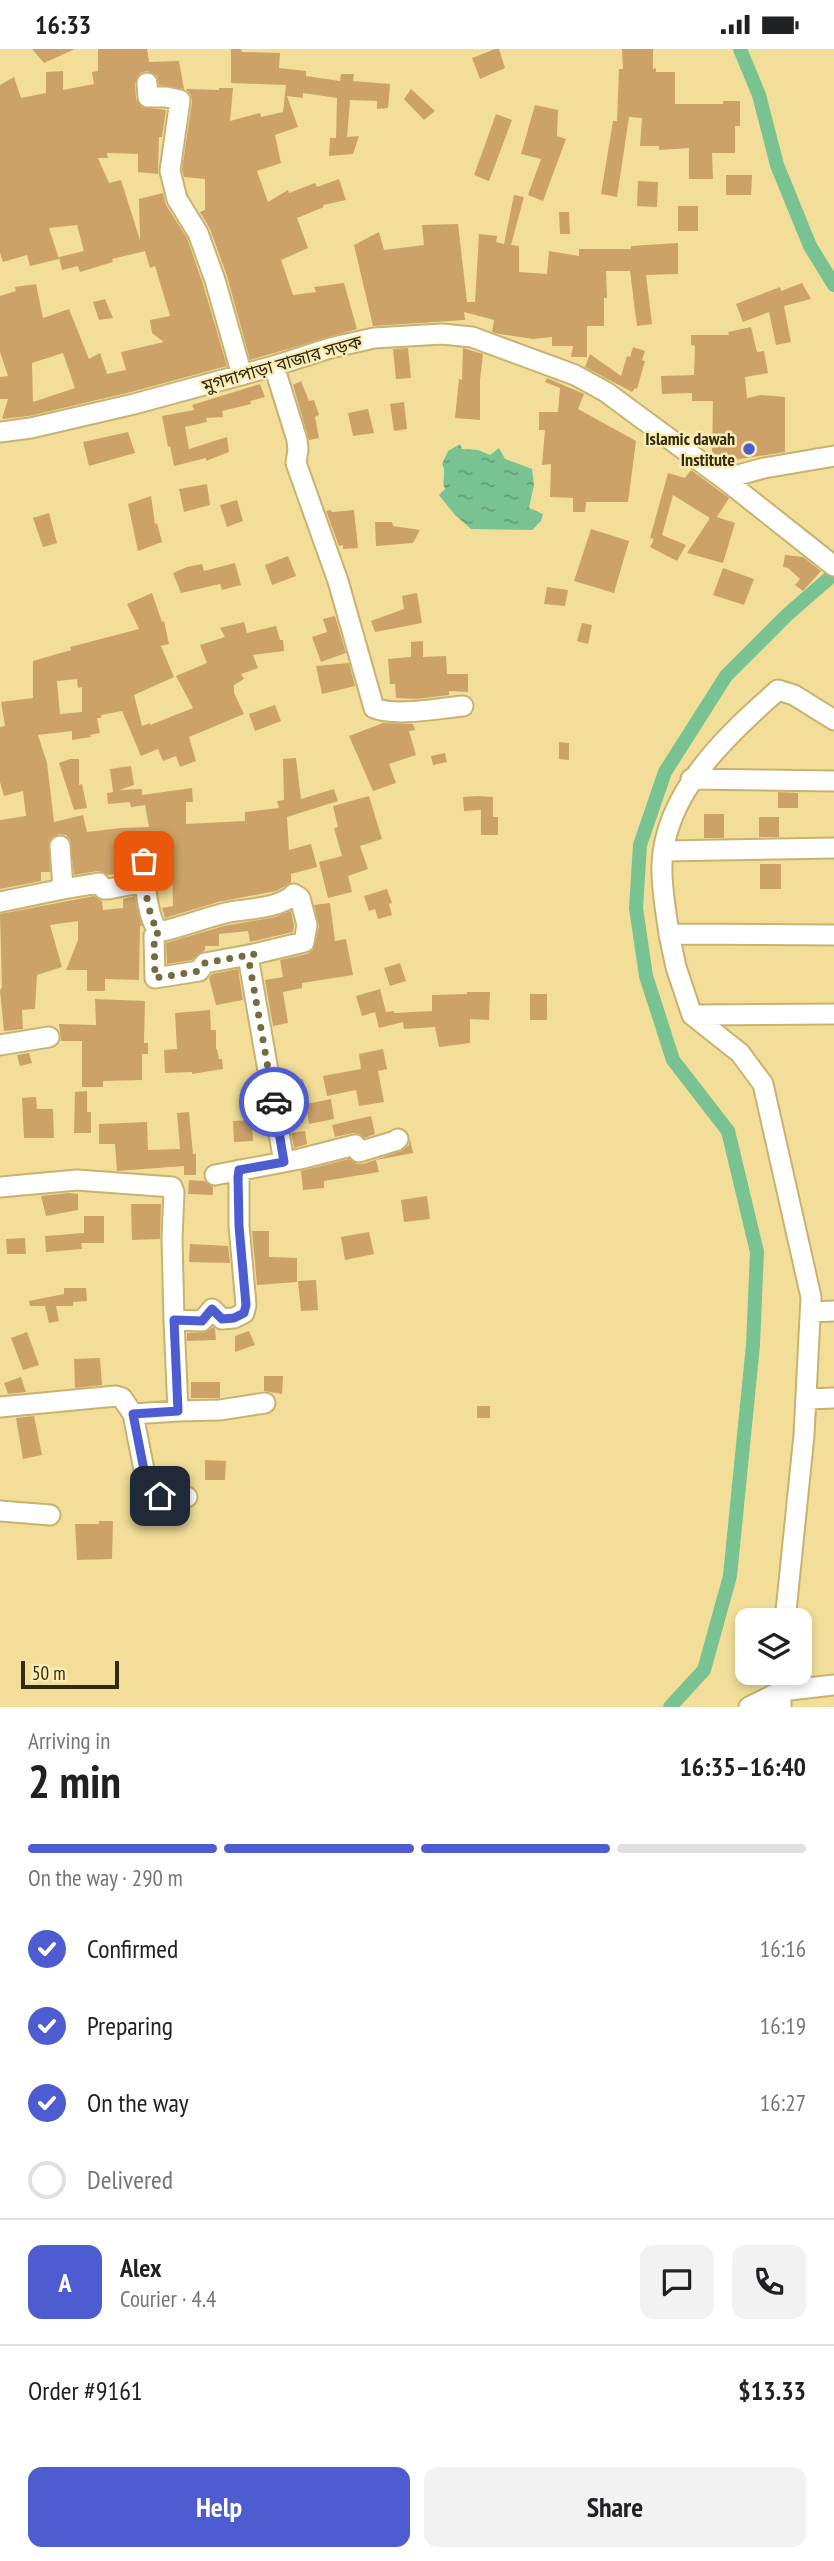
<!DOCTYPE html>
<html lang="en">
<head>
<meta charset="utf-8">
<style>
  :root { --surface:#fff; --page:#f2f2f2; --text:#202124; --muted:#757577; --line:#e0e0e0; --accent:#4e5cd1 }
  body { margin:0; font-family:"PT Sans Narrow","Noto Sans Bengali",sans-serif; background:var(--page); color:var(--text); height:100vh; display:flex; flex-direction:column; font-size:26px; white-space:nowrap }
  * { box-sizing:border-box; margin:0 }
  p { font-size:23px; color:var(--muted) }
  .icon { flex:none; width:38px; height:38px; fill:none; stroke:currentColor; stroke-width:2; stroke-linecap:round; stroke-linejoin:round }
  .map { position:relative; height:1658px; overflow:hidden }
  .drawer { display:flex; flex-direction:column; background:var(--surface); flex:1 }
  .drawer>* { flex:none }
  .tools { position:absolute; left:735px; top:1559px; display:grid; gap:14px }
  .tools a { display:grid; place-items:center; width:77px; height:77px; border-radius:14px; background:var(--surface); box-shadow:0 4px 10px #0003; font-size:35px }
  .scale { position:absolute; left:21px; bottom:18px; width:98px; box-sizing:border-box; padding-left:7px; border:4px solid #332b0f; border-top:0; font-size:19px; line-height:24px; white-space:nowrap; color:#332b0f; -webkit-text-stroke:5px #fbebb5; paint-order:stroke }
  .pin { position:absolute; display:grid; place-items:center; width:60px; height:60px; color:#fff; margin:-30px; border-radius:14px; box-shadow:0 4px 10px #0006 }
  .courier { position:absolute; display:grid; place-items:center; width:70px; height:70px; margin:-35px; border:5px solid #4e5cd1; border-radius:50%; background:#fff; color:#222; box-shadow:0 2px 9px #0007 }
  .overview em { font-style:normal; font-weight:600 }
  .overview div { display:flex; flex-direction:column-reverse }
  .overview { display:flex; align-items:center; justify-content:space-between; height:119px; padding:0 28px }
  h1 { font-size:46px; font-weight:600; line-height:52px }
  .bar { display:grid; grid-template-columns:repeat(4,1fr); gap:10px 7px; align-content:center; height:84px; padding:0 28px }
  .bar i { height:9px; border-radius:5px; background:var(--line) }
  .bar .active { background:var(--accent) }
  .bar p { grid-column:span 4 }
  .line { display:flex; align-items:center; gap:18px; padding:0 28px; border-top:2px solid var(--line) }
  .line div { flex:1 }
  .round { display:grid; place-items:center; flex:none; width:74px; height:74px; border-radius:14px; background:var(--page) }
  ol { padding:0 28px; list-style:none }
  li { display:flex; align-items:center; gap:21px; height:77px }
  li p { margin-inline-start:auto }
  li .icon { padding:7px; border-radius:50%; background:var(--accent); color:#fff; stroke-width:4 }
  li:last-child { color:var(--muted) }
  li i { width:38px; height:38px; border:4px solid var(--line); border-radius:50% }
  .cta { display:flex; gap:14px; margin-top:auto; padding:14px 28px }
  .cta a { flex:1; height:80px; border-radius:14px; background:var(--accent); color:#fff; font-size:28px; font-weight:600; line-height:80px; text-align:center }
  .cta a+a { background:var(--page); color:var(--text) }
  .status { display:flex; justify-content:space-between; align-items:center; height:49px; padding:0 35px; background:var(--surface); direction:ltr }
  .status svg { height:19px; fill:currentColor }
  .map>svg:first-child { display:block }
  .water { fill:url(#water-ripples) }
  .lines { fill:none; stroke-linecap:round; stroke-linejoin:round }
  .canal { stroke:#78c391; stroke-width:14 }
  .building { fill:#cda269; fill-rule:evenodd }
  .minor-casing { stroke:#c7b36f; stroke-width:23 }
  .minor { stroke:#fff; stroke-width:19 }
  .done { stroke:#766a3f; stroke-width:7; stroke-dasharray:0 12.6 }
  .route { stroke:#4e5cd1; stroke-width:9 }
  .poi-dot { fill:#4e5cd1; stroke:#fbebb5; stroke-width:2.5 }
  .labels { text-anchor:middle; stroke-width:5; stroke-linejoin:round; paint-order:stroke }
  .street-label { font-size:18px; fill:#332b0f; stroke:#fbebb5 }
  .poi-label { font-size:18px; font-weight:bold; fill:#332b0f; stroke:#fbebb5; text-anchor:end }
</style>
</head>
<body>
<div class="status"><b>16:33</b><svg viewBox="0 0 49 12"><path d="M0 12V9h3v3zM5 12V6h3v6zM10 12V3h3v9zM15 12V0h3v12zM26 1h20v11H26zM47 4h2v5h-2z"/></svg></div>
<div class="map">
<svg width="834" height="1658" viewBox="0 0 834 1658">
  <defs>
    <pattern id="water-ripples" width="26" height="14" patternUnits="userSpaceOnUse" patternTransform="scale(1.75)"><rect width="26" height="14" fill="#78c391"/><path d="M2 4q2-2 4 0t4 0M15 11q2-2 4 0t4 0" fill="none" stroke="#639f75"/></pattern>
  </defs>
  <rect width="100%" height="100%" fill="#f2de99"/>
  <path class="water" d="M460 395 462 400 478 401 490 406 499 399 505 410 532 420 534 436 529 459 543 465 541 472 532 481 471 480 455 466 439 446 445 440C441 431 447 424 442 415L448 402Z"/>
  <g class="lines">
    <path class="canal" d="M740 0 759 46 777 116 810 197 834 236
      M670 1658 704 1621 730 1527 753 1296 757 1203 728 1082 673 1011 646 927 636 859 640 796 665 723 726 627 788 565 834 525"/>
  </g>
  <path class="building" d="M32 0H75L44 14Z
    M98 0H147L149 13 179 12 184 40 159 36 157 27 147 22 140 24 135 34 136 50 142 58 166 61 162 88H159L158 125 138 123V105L107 104 108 109H98L109 134 121 131 140 191 139 150 163 144 166 156 187 189 203 235 227 317 131 343 29 367 2 370 8 350H0V328L8 327 0 303V247L16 242 15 238 36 235 43 269 69 260 89 310 100 304 107 325 126 321 121 303 164 293 152 284 150 271 170 267 155 217 150 219 145 202 112 210 113 213 80 223 78 217 62 221 59 208 84 202 77 176 49 179 59 210 30 217 27 206 3 213 0 204V36L14 28 21 49 46 44V23L63 22V41L94 35 92 23 98 22ZM63 304 75 339 33 353 32 314Z
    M231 0H241L242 3 280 4 279 19 306 22V27L340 32 341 25H354L353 32 390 35 388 59 377 60V52L350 51 347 88 359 87 353 105 329 107 330 89H336L337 49 303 44V49L287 47 298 78 275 86 281 114 257 122 268 153 288 141 289 144 315 134 317 138 339 130 346 151 323 156 324 158 297 169 308 199 281 211 293 246 316 243 314 238 344 234 357 280 250 311 227 227 210 180 200 163 205 161V130L184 128 182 121 192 53 191 46 186 40 219 41V39H233L230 72 260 64 261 68 283 63 286 36 231 34Z
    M495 0H499L505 19 480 30 472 9Z
    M622 0H653V20L656 19V23H675V55H723V52H740V77H735V104H712L713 130H689V99L659 101V97H640L642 69 629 68 617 148 601 145 613 72H617L619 20H623Z
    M411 40 435 62 424 71 404 50Z
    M535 56 558 61 557 87 566 90 543 152 528 146 541 110 521 105Z
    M496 65 512 71 489 132 474 126Z
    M726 126H752L751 146H726Z
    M638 132 658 133 657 158 637 157Z
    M514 146 524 148 511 196 519 197V223L547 225 549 202 579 207V200H631V197L678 194V225L646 226 652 275 637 277 630 222H606L607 249H604V277H587V308H571L573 297H552V288L533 290 499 285 492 283 494 271 464 263 465 271 373 277 354 196 379 183 384 201 424 196 422 176 458 175 467 253H475L479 185 497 187 496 193 504 195Z
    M678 157H698V182H678Z
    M559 163H569L570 185H560Z
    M802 234 811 250 784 257 791 293 776 296 769 263 743 273 736 255 780 238 781 242Z
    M105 250 113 269 99 271 93 253Z
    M751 278 757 303 764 302 768 324 745 328 747 349 761 346 785 348V403L722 413 712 406 713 352H692V344L662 345 661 327 694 326 695 297 691 296V286H729L728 283Z
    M633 298 645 302 642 311 645 312 637 340 635 339 632 343 585 318 590 305 621 327 627 307 630 308Z
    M408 299 411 329 396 330 393 300Z
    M463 299 483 305 480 331V371L455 369 459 330 462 331Z
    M547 329 584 345 578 360 636 392 628 453H586L585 463H573V449L550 448 551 415 542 416 545 381H539V363H558L560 339 545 333Z
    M301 332 309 352 314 351 319 366 315 368 319 389 309 391 293 336Z
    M260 335 265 348 250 352 251 355 222 362 223 368 206 369 207 373 185 378 189 400 227 388 229 403 206 412V409L174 417 170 397 168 398 162 367 194 361 192 356Z
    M404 353 407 380 394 382 390 355Z
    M368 360 374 384 353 387 348 364Z
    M128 383 135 404 89 417 83 393Z
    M691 421 729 449 717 468 735 474 723 514 687 504 710 469 673 446 662 486 686 496 677 512 650 498 654 490 650 489 668 424 685 429Z
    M207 435 210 456 184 463 179 440Z
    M151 447 155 475 157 474 162 493 138 502 128 455Z
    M237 451 243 472 227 478 220 456Z
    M331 461 332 463 354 461 358 499 343 500V496L339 497 326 462Z
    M49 464 57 494 43 498 33 469Z
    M375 473H392L393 477 420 481 413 494 376 497Z
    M591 480 629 492 614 544 574 532Z
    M785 506 803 508 821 522 803 542 795 536 800 530 788 519 783 518Z
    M288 507 296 527 272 536 265 516Z
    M235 514 241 536 222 541 220 535 181 544 173 524 187 518 202 515 204 522Z
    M723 519 754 530 744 556 713 546Z
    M547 538 568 541 565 557 544 555Z
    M152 544 162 573 164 572 169 595 161 597 174 628 134 646 142 677 150 674V676L193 659 176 627 207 614 200 596 225 588 220 579 244 573 247 584 276 577 280 591H283L284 602 253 606 258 619 241 625 244 630 234 636V644L244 665 189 688 196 712 180 718 176 707 163 712 158 700 141 707 122 662 101 666V669H97L100 684 90 686 91 688 72 691V682L38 686 47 714 54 773 83 766 87 783 121 779 149 778 145 756 131 758 130 753 108 755 107 744 113 743 110 720 131 717 134 736 119 741 142 740V746L192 739 193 753H186V775L245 772V763L279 759 277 752 284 751 283 710 296 709 301 750 334 740 338 752 287 768 289 801 311 795 317 818 291 825V834L276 842 218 853 165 869 162 859 173 857 172 824H158L157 795 146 789 135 794 133 823 108 826 98 822 74 826 70 791 66 786 58 785 49 792 50 823H41V832L0 840V771L26 767 23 742 4 747 0 733V678L5 677 1 653 33 649V612L71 601 70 598 139 580 127 555ZM77 630 78 639 82 638V663L60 665 57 632Z
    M417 544 422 574 375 583 371 572 404 560 402 547Z
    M335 567 346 604 321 613 312 588 327 583 323 570Z
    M582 574 592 576 588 595 577 592Z
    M423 592V608L446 607 447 625H468V643L449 642V646L417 650 396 649 395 635H390L388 610 411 608V593Z
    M349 614 355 637 322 645 316 617Z
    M275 656 281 672 255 682 249 665Z
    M383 674 413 675 415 681 409 682 416 706 389 715 396 734 373 742 349 687Z
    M559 693 569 694V711L559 710Z
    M445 704 447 713 433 716 431 707Z
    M70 710H79V736L82 735 87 759 74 761 59 714Z
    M778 743 798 744V759H778Z
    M369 747 382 790 360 797 368 820 348 827 352 843 328 849 319 813 342 807 334 779 338 778 333 757Z
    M478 747 493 748V768H498V786H481V761L464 762 463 748Z
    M704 765H724V789H704Z
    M759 768H779V788H759Z
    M760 815H781V840H760Z
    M387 840 392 854 389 855 392 866 378 870 375 860 369 862 364 847Z
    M94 847 102 852 103 861 123 859V850L135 847 142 877H140L139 931 105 930V942H87V921H66L78 891V872L50 876 62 918 37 926 35 960 22 961 23 980 4 982 0 941 2 938 0 865Z
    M330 854 335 892 346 890 353 926 302 934V939L283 943 288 974 273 977 265 931 283 928 280 911 307 905 313 901 319 878 314 856Z
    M291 862 294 876 293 883 250 893 248 882 219 885V897H205V901L192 911 167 915 166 894 224 877 275 868Z
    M400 914 406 932 390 937 384 919Z
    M238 920 243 951 216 956 209 929 212 925Z
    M380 940 386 963 394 962V964L432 962V946L467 945V943H490L489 971 470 970V994L439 998 435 978 404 980 403 973 379 979 375 963 362 967 356 947Z
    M530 945H547V971H530Z
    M95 950 145 952 144 994H148V1005H142V1031L103 1032V1038H82V992H61L59 975 96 976Z
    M210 961 211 981H216V1000H217L219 1010H222L223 1020 192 1025V1023L165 1024 164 1001 177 1000 175 964Z
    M383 1000 387 1020 378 1022 384 1053 359 1057 356 1041 327 1047 323 1027 361 1020 359 1005Z
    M29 1004 32 1014 20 1017 17 1006Z
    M303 1030 308 1054 287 1058 283 1034Z
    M87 1042V1063H91V1084H74L75 1043Z
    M36 1048 37 1060H53L54 1089H24L22 1049Z
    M331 1050 334 1070 309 1075 306 1055Z
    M189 1063 193 1105H196V1126H184V1117L117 1122 115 1095H99V1075L147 1073 148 1101 180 1100 177 1064Z
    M371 1067 375 1085 364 1089 359 1085 353 1084 335 1088 332 1076Z
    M252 1071 253 1092 234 1093 233 1072Z
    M305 1082 307 1095 294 1099 291 1084Z
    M410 1090 413 1104 376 1111 379 1123 324 1132V1139L303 1141 301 1122 349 1110 357 1115H363L401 1102 409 1096Z
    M189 1131 204 1132 213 1138V1146L188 1145Z
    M69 1144 78 1145V1161L46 1167 41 1147Z
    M427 1147 430 1170 404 1173 401 1151Z
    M131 1155H161L160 1190 132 1191Z
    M84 1167H104V1194H81L82 1200 46 1203 45 1187 84 1184Z
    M252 1182H269V1208L297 1209V1233L257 1236Z
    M369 1183 374 1205 345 1211 341 1188Z
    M25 1189 26 1205H7L6 1190Z
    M190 1195 228 1197 230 1214 189 1213Z
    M316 1231 318 1261 301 1262 298 1232Z
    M64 1239H86L87 1252 73 1253V1257H56L59 1272 49 1274 45 1257H30L29 1252 64 1245Z
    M213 1278 215 1280 216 1291 187 1292V1284L206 1283Z
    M249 1282 255 1296 235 1303V1287Z
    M27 1283 39 1316 23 1321 11 1289Z
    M100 1309 102 1336 75 1339 74 1310Z
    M264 1327H283L282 1345 264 1342Z
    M21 1328 26 1343 8 1345 4 1334Z
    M191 1333H220V1349H191Z
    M477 1357H490V1369H477Z
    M34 1367 42 1406 23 1410 16 1369Z
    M205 1411 226 1412 225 1431H205Z
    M99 1472H113L112 1510 77 1511 75 1475H99Z"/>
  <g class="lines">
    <defs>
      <path id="minor" d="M147 34 148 48H166L180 51 170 122 177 150 198 184 215 231 242 326
        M274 317 297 391 298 401 296 414 338 532 374 659C397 668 439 659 463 657
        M0 383 31 379 134 355 274 317 330 299 374 289 442 285 472 288 575 326 606 343 724 430 834 517
        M724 430 764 419 834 407
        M834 671 794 646 778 641C728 685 665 743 662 815 661 838 666 862 669 885L834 886
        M691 730 834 732
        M60 797 63 840 99 834 104 840H108L145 833
        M145 801C144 823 145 866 159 883 183 878 206 868 230 863 250 859 279 860 294 845L300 849 307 876 304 893 254 905 249 913 284 1113
        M664 802 834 799
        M0 853 63 840
        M159 883 154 887 155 929 199 922 205 914 254 905
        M669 885 676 918 692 966 740 1004 763 1035 811 1248 804 1386 785 1572
        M692 966 834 965
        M0 996 49 988
        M215 1126 300 1110 355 1096 359 1103 395 1092 398 1090
        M0 1138 77 1131 172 1138 174 1143 172 1190 174 1271 202 1272 212 1260 222 1270 234 1269 244 1264 246 1256 239 1177V1121
        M811 1263 834 1262
        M174 1271 178 1362 220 1361 265 1354
        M806 1350 834 1349
        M0 1358 116 1347 122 1349 133 1365 147 1436C157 1450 171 1447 187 1448
        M133 1365 178 1362
        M0 1462 50 1466
        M780 1624 781 1642 834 1636
        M749 1658 781 1642V1658"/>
    </defs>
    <use href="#minor" class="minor-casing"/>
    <use href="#minor" class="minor"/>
  </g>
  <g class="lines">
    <path class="done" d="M144 812C143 830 148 870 159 883L154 887 155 929 199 922 205 914 254 905 249 912 274 1053"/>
    <path class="route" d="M160 1447 152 1442 147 1436 133 1365 178 1362 174 1271 202 1272 212 1260 222 1270 234 1269 244 1264 246 1256 239 1177 238 1128 239 1121 284 1113 274 1053"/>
  </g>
  <circle class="poi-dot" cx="749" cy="400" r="7"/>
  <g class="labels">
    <g class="street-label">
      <text transform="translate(282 315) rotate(-16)" y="6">মুগদাপাড়া বাজার সড়ক</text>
    </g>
    <g class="poi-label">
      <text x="735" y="396">Islamic dawah<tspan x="735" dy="21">Institute</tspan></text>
    </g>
  </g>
</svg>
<div class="tools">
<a><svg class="icon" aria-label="layers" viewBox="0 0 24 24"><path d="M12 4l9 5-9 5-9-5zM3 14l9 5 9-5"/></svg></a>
</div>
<div class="scale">50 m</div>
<div class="pin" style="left:144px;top:812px;background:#ea580c"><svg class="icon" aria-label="bag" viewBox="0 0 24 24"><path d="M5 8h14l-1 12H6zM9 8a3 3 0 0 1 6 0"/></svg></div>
<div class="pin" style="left:160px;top:1447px;background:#1f2937"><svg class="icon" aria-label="home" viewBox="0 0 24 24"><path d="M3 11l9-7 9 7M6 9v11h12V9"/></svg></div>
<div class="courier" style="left:274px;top:1053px"><svg class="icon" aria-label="car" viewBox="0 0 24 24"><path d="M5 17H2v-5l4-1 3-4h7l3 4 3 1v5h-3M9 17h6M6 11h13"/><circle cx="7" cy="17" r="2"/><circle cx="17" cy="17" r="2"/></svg></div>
</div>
<section class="drawer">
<div class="overview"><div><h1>2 min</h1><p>Arriving in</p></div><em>16:35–16:40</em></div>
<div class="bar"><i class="active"></i><i class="active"></i><i class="active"></i><i></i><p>On the way · 290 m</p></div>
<ol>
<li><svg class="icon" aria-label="check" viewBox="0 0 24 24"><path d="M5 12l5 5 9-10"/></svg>Confirmed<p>16:16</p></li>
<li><svg class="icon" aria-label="check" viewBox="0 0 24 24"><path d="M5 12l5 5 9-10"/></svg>Preparing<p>16:19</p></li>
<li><svg class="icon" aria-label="check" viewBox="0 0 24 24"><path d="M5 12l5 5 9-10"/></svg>On the way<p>16:27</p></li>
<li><i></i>Delivered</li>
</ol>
<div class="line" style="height:126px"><b class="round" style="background:var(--accent);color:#fff">A</b><div><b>Alex</b><p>Courier · 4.4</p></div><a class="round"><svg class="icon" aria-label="chat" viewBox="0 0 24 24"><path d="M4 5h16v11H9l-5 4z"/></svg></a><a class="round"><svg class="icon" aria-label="phone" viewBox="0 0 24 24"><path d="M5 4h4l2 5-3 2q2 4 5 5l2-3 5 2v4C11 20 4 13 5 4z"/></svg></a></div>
<div class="line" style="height:91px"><div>Order #9161</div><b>$13.33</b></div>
<div class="cta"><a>Help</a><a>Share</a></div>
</section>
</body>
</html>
